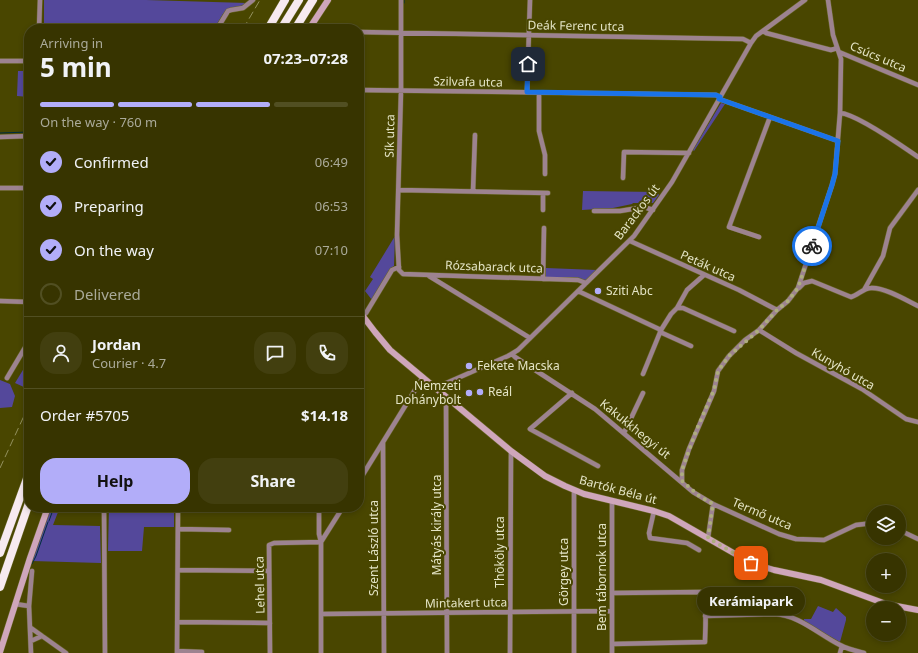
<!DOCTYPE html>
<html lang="en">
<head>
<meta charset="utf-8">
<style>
  :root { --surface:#373400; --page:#423f0f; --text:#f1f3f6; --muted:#aa9; --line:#514f22; --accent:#b2adf9 }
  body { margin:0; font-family:"Noto Sans",sans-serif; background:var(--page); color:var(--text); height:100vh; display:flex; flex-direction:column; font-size:15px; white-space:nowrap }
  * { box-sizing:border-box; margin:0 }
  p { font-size:13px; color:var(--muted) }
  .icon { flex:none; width:22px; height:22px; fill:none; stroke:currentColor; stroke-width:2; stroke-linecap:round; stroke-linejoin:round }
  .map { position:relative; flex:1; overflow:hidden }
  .panel { position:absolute; left:24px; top:24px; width:340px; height:488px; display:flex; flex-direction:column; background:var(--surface); border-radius:16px; box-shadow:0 2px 6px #0003,0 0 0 1px var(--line) }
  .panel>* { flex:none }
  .buttons { position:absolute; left:866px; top:505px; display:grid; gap:8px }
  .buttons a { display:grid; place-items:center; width:40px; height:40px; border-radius:50%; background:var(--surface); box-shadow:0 2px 6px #0003,0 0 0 1px var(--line); font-size:20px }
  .pin { position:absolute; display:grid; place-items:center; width:34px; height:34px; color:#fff; margin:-17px; border-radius:8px; box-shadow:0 2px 6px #0006 }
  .courier { position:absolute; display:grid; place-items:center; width:40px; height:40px; margin:-20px; border:3px solid #1a73e8; border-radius:50%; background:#fff; color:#222; box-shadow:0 1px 5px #0007 }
  .bubble { position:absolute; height:28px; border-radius:14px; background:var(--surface); box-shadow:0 2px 6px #0003,0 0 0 1px var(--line); font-size:13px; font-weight:700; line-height:28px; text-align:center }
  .overview em { font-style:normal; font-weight:700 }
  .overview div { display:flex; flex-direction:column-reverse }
  .overview { display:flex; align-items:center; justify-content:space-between; height:68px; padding:0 16px }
  h1 { font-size:26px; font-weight:700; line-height:30px }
  .bar { display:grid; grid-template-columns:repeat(4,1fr); gap:6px 4px; align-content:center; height:48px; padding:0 16px }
  .bar i { height:5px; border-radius:3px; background:var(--line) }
  .bar .selected { background:var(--accent) }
  .bar p { grid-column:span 4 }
  .line { display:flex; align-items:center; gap:10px; padding:0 16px; border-top:1px solid var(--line) }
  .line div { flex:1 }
  .round { display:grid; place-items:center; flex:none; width:42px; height:42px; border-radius:16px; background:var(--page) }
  ol { padding:0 16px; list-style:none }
  li { display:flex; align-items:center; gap:12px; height:44px }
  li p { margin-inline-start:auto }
  li .icon { padding:4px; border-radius:50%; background:var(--accent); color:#111; stroke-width:4 }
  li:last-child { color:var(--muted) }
  li i { width:22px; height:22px; border:2px solid var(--line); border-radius:50% }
  .button { display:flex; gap:8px; margin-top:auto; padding:8px 16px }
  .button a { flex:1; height:46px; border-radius:16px; background:var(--accent); color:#111; font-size:16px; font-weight:700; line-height:46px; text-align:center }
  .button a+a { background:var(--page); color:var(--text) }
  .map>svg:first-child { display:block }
  .green { fill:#54489b }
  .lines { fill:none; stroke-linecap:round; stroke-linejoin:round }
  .stream { stroke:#002e3e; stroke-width:1 }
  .street-casing { stroke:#686627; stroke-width:5.5 }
  .secondary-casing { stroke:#686627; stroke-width:7 }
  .highway-casing { stroke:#686627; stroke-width:9 }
  .street { stroke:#9d8390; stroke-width:4.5 }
  .secondary { stroke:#cfa6bb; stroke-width:6 }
  .highway { stroke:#f7eaf0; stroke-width:8 }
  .rail { stroke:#93915e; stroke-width:1; stroke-dasharray:8 4; stroke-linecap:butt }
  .done { stroke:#aead80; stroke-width:4; stroke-dasharray:0 7.2 }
  .route { stroke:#1a73e8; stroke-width:5 }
  .poi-dot { fill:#b2adf9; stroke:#494600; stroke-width:1.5 }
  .labels { text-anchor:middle; stroke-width:4; stroke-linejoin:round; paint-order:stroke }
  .street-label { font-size:12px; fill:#e4e4c5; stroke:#494600 }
  .poi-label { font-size:12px; fill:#e4e4c5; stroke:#494600; text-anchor:start }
</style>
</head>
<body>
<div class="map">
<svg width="918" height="653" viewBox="0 0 918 653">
  <rect width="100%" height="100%" fill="#494600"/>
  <path class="green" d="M44 0H146L247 3 244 6 223 14 214 29H44Z
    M18 71H29V97L17 96Z
    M721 103 725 104 694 151 693 150Z
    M583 191 657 192 659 195 653 203H633L632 204 613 208 582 210Z
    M395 236 394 266 391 268 372 300 365 291 373 279 370 277Z
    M546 268 597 270 587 280 546 278Z
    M29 360V383L26 388 15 383Z
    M0 380 10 384 15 396 12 407 0 408Z
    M51 507H60L53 525 100 526 101 563 32 561Z
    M109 507H174V527H144L142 551H108Z
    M818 606 833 612 836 608 846 617V620L840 642 804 622V619H811Z"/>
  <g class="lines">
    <path class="stream" d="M404 3V0
      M0 133 29 132
      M49 521 54 507
      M32 564 36 556 48 522"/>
    <defs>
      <path id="street" d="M401 0V91L397 235 399 270 403 274 578 280 586 283
        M39 29 40 0
        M217 29 228 11 231 10 243 8 253 0
        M763 31 766 33 831 50 837 48
        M359 32 743 39 751 43
        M839 52 918 85
        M0 61H29
        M359 90 716 95 720 97
        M527 92 530 0
        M539 93V131L545 155V174
        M719 99 838 141
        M840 113C857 114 902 146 918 157
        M0 137 29 136
        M623 178 624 152 689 153
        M0 188H29
        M399 190 548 193
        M473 191 475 135
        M543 210V193
        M594 211H620L644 207 653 210
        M759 237 729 227 770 117
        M630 241 739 290 777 310
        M429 276 530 338
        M543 279 544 228
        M799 288 804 283 812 281 851 297C858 295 864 288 871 288 884 287 906 300 918 306
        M864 290 883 256 890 228 918 190
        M578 291 661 330
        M0 301 29 302
        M677 308H683L734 331
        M363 316 366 313 392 270 399 267
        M759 330 796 353 862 389 906 419 918 422
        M660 332 691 346
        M512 354 515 357 595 409 693 492 713 504 779 534 796 539 824 540 856 525 873 523
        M643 374 661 330 671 314 677 308 687 290 704 275
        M7 378 29 341
        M435 388 508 356 518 350 634 236 672 182 751 43 756 36 805 0
        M572 393 530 429 598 466
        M446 397 447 653
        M624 433 643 393
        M383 443 384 653
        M359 481 423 377
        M682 481V470L689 449 714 391 718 371 729 356 745 340 759 330 777 310 788 301 798 288 832 185 835 174 840 113 841 59 833 35 828 0
        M574 490V653
        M612 501V653
        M104 507 105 653
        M319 507V534L321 542V653
        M654 511 649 533 650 538 687 543 699 550
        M178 529 229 530
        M899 530 918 539
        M708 538 713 504
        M321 542 343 507
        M178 570 269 571
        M612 593 701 592C708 600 705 631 705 642L612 644
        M15 604 29 606 31 653
        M29 606 32 571
        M321 614 612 611
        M705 616 774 614C799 615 818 634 840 645 847 649 856 651 864 653
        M178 622 270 623
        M31 628 66 653
        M31 641 42 636
        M177 651 202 652
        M177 653 178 507
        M270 653 269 545 274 543 321 542
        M510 653 511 451
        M840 653 842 646"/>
      <path id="secondary" d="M309 29 328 0
        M359 311 375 332 390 350 511 451 545 476 565 486 584 494 654 511 669 516 751 563 774 570 821 580 886 604 918 610
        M0 652 30 558 48 507"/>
      <path id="highway" d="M268 29 285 0
        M281 29 299 0
        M295 29 313 0
        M0 553 29 473
        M0 587 29 503"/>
    </defs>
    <use href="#street" class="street-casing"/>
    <use href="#secondary" class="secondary-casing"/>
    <use href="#highway" class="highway-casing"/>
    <use href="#street" class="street"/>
    <use href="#secondary" class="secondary"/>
    <use href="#highway" class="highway"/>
    <path class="rail" d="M243 29 260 0
      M0 468 29 405"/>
  </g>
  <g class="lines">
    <path class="done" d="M751 563 708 538 713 504 699 496 682 481V470L696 431 714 390 718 371 729 356 759 330 777 310 788 301 798 288 812 246"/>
    <path class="route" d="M528 64 527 92 716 95 720 97 719 99 838 141 835 174 832 185 812 246"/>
  </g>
  <g class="poi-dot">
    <circle cx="598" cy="291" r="4"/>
    <circle cx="469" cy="366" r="4"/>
    <circle cx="480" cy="392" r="4"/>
    <circle cx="469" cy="393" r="4"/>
  </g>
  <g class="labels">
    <g class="street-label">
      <text transform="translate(576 26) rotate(1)" y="4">Deák Ferenc utca</text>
      <text transform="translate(878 57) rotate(23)" y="4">Csúcs utca</text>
      <text transform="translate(468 82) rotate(1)" y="4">Szilvafa utca</text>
      <text transform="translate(390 136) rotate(-89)" y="4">Sík utca</text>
      <text transform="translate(637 212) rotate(-53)" y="4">Barackos út</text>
      <text transform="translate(708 266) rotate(24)" y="4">Peták utca</text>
      <text transform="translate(494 267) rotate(2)" y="4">Rózsabarack utca</text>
      <text transform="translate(843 369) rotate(30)" y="4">Kunyhó utca</text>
      <text transform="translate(635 429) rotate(39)" y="4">Kakukkhegyi út</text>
      <text transform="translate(618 490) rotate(15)" y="4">Bartók Béla út</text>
      <text transform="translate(762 514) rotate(23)" y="4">Termő utca</text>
      <text transform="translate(437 525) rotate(-90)" y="4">Mátyás király utca</text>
      <text transform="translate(374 548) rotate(-90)" y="4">Szent László utca</text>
      <text transform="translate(500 552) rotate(-90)" y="4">Thököly utca</text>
      <text transform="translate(564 572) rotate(-90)" y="4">Görgey utca</text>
      <text transform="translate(602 577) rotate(-90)" y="4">Bem tábornok utca</text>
      <text transform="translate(260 585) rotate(-91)" y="4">Lehel utca</text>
      <text transform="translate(466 603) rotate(-1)" y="4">Mintakert utca</text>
    </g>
    <g class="poi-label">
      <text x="606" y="295">Sziti Abc</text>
      <text x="477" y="370">Fekete Macska</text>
      <text x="461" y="390" text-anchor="end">Nemzeti<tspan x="461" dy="14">Dohánybolt</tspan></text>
      <text x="488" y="396">Reál</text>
    </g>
  </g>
</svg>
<div class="buttons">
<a><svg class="icon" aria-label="layers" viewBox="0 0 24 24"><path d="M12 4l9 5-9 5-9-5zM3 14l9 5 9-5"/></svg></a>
<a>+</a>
<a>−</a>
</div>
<div class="pin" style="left:751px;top:563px;background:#ea580c"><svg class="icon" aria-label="bag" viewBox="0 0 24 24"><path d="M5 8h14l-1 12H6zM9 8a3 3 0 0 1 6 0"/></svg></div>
<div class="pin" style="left:528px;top:64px;background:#1f2937"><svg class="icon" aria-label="home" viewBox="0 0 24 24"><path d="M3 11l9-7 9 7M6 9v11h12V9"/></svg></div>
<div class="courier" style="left:812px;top:246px"><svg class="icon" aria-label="bike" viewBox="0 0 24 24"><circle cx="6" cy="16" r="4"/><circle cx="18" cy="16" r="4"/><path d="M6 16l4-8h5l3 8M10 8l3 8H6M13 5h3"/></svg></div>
<div class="bubble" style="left:697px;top:587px;width:108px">Kerámiapark</div>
<section class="panel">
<div class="overview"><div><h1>5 min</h1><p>Arriving in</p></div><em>07:23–07:28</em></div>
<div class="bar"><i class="selected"></i><i class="selected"></i><i class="selected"></i><i></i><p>On the way · 760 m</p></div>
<ol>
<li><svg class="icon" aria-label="check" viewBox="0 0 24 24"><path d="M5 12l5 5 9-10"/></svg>Confirmed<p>06:49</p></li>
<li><svg class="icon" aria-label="check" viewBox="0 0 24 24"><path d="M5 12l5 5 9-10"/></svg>Preparing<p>06:53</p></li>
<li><svg class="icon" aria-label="check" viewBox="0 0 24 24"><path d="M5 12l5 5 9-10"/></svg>On the way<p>07:10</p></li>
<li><i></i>Delivered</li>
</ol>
<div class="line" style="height:72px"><a class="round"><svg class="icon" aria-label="person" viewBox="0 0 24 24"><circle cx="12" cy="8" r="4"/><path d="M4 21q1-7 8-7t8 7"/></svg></a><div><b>Jordan</b><p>Courier · 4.7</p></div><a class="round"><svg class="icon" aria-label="chat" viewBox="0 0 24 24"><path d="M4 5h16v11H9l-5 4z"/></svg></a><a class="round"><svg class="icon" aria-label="phone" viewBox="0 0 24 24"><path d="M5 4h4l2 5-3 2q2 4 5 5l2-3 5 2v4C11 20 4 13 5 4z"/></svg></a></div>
<div class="line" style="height:52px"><div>Order #5705</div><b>$14.18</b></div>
<div class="button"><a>Help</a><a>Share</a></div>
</section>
</div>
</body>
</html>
